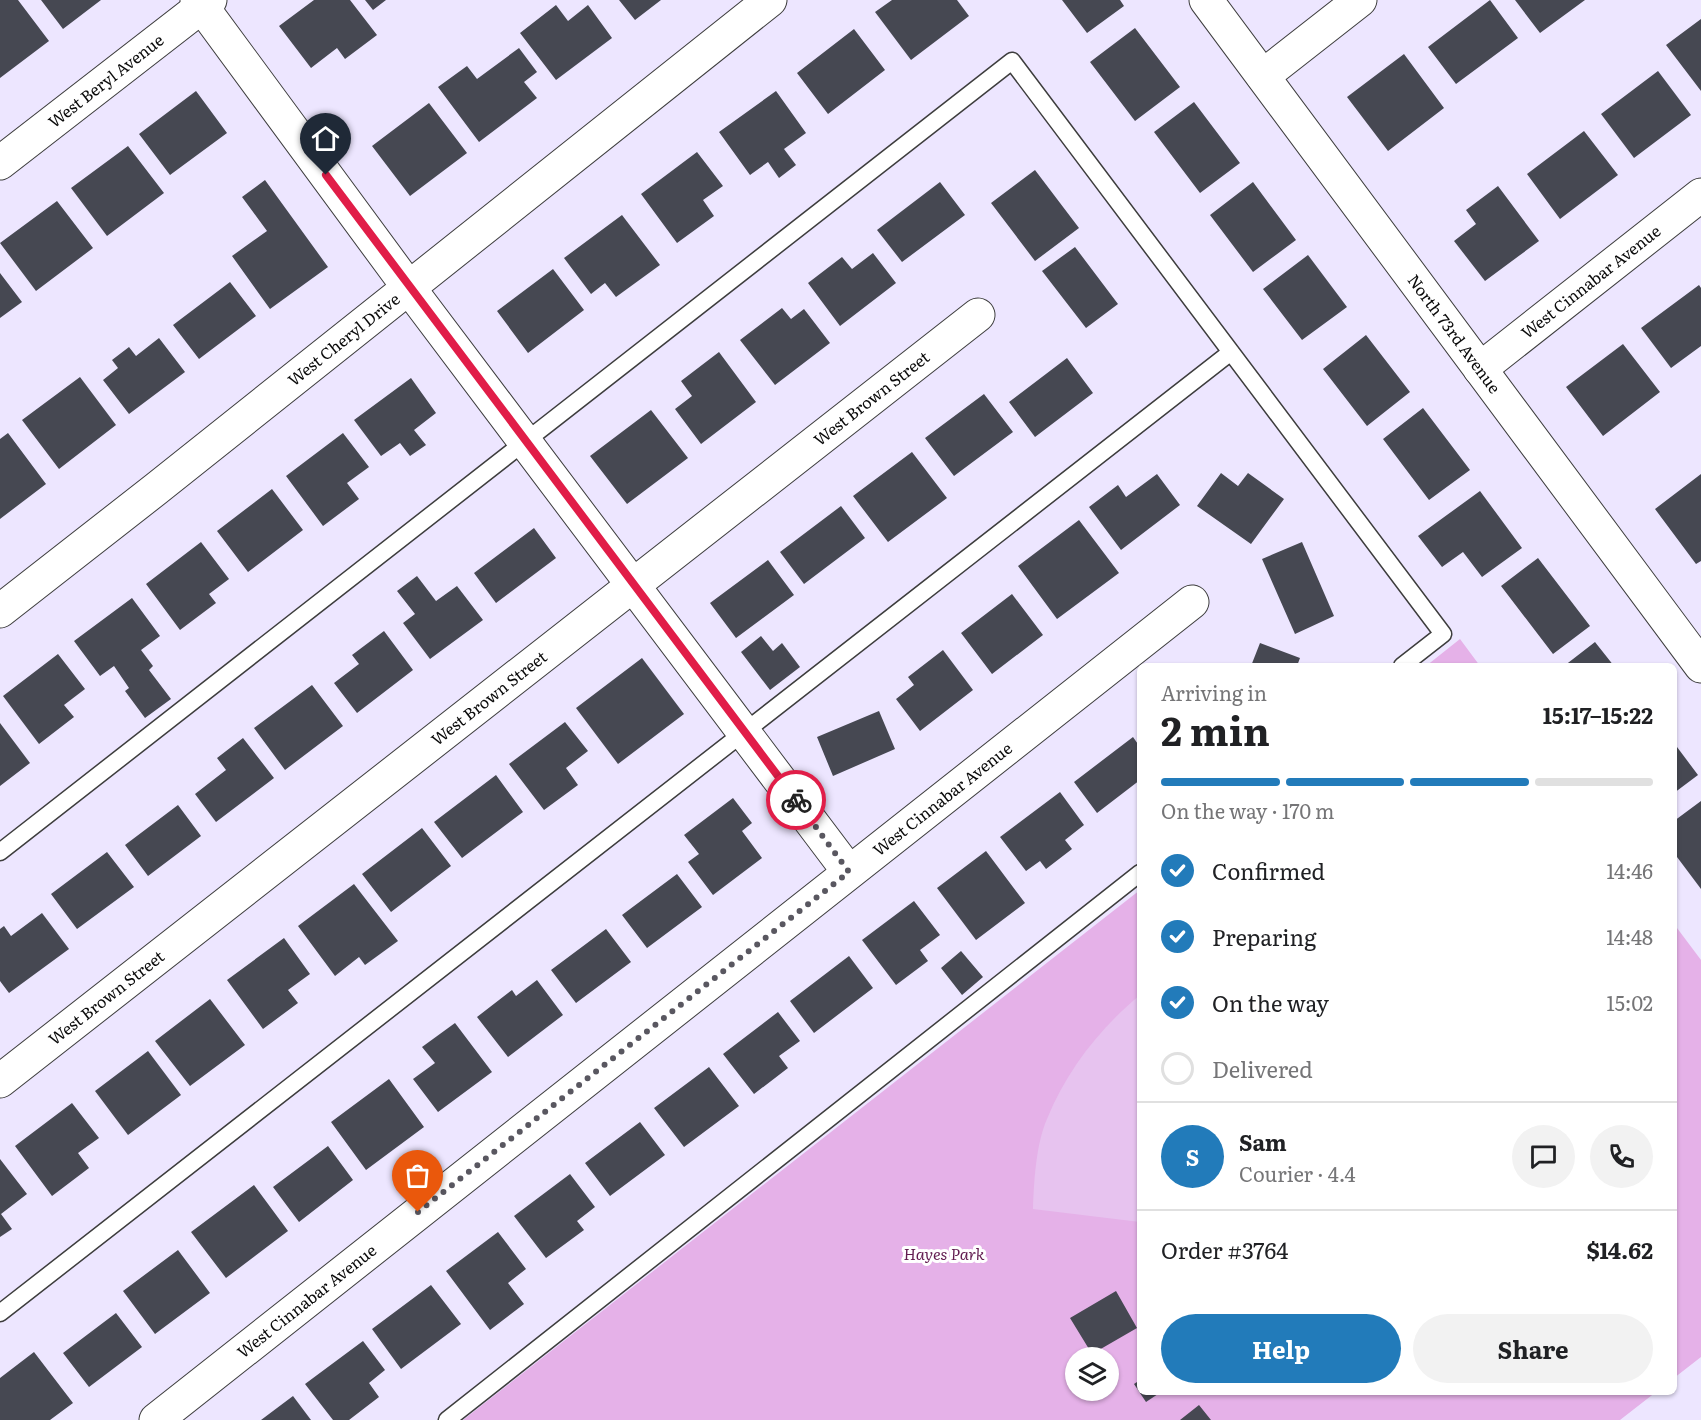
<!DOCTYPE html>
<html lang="en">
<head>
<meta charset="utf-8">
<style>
  :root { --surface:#fff; --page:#f2f2f2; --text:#202124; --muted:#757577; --line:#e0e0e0; --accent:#227bba }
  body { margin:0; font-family:Literata,serif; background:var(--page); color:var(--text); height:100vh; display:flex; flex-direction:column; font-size:22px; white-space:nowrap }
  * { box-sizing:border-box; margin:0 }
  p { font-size:20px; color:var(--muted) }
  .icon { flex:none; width:33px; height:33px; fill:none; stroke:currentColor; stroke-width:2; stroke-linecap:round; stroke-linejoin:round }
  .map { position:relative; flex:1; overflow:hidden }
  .sheet { position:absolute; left:1137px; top:663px; width:540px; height:732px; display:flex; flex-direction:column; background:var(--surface); border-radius:9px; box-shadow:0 2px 4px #0004 }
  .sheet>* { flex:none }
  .controls { position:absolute; left:1065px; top:1347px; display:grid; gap:12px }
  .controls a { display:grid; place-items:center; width:54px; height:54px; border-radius:50%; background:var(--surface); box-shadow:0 2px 4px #0004; font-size:30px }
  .pin { position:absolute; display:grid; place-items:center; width:51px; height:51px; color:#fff; margin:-62px -26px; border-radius:50% 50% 50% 0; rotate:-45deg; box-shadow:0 0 6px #0007 }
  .pin .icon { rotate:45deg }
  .courier { position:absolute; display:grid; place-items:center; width:60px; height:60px; margin:-30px; border:4px solid #e11d48; border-radius:50%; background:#fff; color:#222; box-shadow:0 2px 8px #0007 }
  .summary em { font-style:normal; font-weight:700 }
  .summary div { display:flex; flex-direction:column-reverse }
  .summary { display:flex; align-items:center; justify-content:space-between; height:102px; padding:0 24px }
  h1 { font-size:39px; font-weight:700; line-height:45px }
  .bar { display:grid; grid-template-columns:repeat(4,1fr); gap:9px 6px; align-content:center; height:72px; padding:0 24px }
  .bar i { height:8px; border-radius:4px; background:var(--line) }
  .bar .on { background:var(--accent) }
  .bar p { grid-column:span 4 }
  .line { display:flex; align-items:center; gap:15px; padding:0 24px; border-top:2px solid var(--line) }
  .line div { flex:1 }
  .round { display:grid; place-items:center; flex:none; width:63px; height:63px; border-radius:32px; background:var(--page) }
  ol { padding:0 24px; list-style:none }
  li { display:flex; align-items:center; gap:18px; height:66px }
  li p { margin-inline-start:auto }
  li .icon { padding:6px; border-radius:50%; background:var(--accent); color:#fff; stroke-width:4 }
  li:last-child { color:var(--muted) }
  li i { width:33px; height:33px; border:3px solid var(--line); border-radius:50% }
  .button { display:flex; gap:12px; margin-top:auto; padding:12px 24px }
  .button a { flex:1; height:69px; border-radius:36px; background:var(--accent); color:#fff; font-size:24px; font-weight:700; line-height:69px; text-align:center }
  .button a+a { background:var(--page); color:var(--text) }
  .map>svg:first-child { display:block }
  .green { fill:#e5b1e8; fill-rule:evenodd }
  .pitch { fill:#e7c3ef }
  .building { fill:#464852 }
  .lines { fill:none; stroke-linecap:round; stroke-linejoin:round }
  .service-casing { stroke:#3d3d3d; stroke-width:19 }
  .minor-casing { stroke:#3d3d3d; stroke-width:35 }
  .service { stroke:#fff; stroke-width:16 }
  .minor { stroke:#fff; stroke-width:33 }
  .done { stroke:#595760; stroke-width:6; stroke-dasharray:0 10.8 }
  .route { stroke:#e11d48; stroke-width:8 }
  .labels { text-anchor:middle; stroke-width:6; stroke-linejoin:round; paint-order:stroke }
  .street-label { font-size:16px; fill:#0a0a0a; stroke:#fff }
  .park-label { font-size:16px; font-style:italic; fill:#611b4f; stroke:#fff }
</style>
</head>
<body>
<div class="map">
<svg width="1701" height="1420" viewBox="0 0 1701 1420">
  <rect width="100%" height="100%" fill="#ede6ff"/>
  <path class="green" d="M1460 639 1480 666H1426Z
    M1140 890V1392H1656L1620 1420H463ZM1076 1358H1108V1390H1076Z
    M1674 924 1701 960V1357L1674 1378Z"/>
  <path class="pitch" d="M1140 995V1222L1033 1209C1034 1181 1036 1144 1047 1119 1067 1070 1100 1028 1140 995Z"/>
  <path class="building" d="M0 0H18L49 41 0 78Z
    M41 0H101L63 29Z
    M314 0H350L377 35 345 59 337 48 311 68 279 26Z
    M365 0H386L373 10Z
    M619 0H661L635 20Z
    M892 0H957L969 16 911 60 875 12Z
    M1062 0H1120L1124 6 1087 33Z
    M1490 0 1518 38 1456 84 1428 47Z
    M1515 0H1585L1540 33Z
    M556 5 568 21 588 5 612 38 556 80 520 33Z
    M1701 19V91L1666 45Z
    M1135 28 1180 87 1135 121 1090 62Z
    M854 29 885 70 828 114 797 73Z
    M519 48 537 72 524 82 537 98 479 142 438 87 467 66 477 79Z
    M1404 54 1444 108 1388 151 1347 97Z
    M1658 71 1691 115 1634 158 1601 114Z
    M196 91 227 133 170 175 139 134Z
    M776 91 806 133 784 149 796 165 779 178 768 162 750 175 719 132Z
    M1194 102 1240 163 1200 193 1154 132Z
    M429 103 467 153 410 196 372 146Z
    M1584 131 1618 175 1560 219 1527 174Z
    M128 146 164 193 107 236 71 188Z
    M697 152 723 186 703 200 714 216 677 243 641 194Z
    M1035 170 1079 228 1035 261 991 203Z
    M265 180 328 267 270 309 232 256 267 231 242 197Z
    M940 182 965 215 902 262 877 230Z
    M1253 182 1296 240 1253 272 1210 215Z
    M1498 186 1539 241 1485 281 1454 241 1476 224 1466 210Z
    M57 201 93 248 36 291 0 243Z
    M622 215 660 265 616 297 605 283 591 294 564 258Z
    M1075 247 1118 304 1086 328 1042 271Z
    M873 253 896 283 840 326 808 283 842 257 852 269Z
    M1308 255 1347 307 1302 340 1263 289Z
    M553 269 584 310 528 353 497 311Z
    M0 273 22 302 0 318Z
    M230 282 256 316 199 359 173 325Z
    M1699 285 1701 288V346L1671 368 1641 328Z
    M782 308 791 319 804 309 830 343 775 385 740 340Z
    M1366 335 1410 392 1367 426 1323 369Z
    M159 338 185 372 129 414 103 380 118 368 112 360 129 347 136 356Z
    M1623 344 1660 392 1603 436 1566 387Z
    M719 352 756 402 701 444 675 409 692 396 681 381Z
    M1067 358 1093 393 1035 437 1009 402Z
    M80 377 116 425 59 469 22 420Z
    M411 378 436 413 414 430 426 445 410 456 400 443 381 456 354 420Z
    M984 394 1013 432 954 476 925 438Z
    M1423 408 1470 470 1429 500 1383 439Z
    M651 410 688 458 627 504 590 456Z
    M8 433 46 484 0 519V439Z
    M343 433 369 467 347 483 359 499 323 526 286 476Z
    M912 452 947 498 888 542 853 496Z
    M1221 473 1238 486 1248 473 1284 499 1251 544 1197 506Z
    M1157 474 1180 505 1121 550 1089 507 1118 485 1126 497Z
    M1701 474V561L1696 564 1655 509Z
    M272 489 303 530 248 572 217 531Z
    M1480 491 1522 548 1482 577 1463 552 1442 567 1418 536Z
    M841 506 865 538 804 584 780 552Z
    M1079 520 1119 573 1057 619 1018 566Z
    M534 528 556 558 496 603 474 573Z
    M201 542 229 579 209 594 216 603 180 630 146 584Z
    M1302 542 1334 616 1295 634 1262 559Z
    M1538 558 1590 626 1553 654 1501 586Z
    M768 560 794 595 736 638 710 603Z
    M417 576 436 601 457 586 483 620 430 659 403 623 415 614 397 591Z
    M1012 594 1043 635 992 674 961 633Z
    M132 598 160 636 141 650 153 666 149 670 171 699 145 718 125 691 129 688 114 666 100 676 74 641Z
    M384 631 413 670 357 713 334 683 359 664 352 655Z
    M761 636 773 651 782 643 800 667 770 690 741 652Z
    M1595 642 1614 666H1564Z
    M1260 643 1300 658 1297 666H1251Z
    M943 650 973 690 920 731 896 699 914 685 908 677Z
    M58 654 85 689 64 705 74 717 39 744 3 696Z
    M642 658 684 714 618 764 576 708Z
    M312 685 343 726 285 770 254 728Z
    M879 711 895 749 833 776 817 737Z
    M565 722 588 751 566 768 578 785 544 810 509 764Z
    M0 723 30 763 0 786Z
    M1133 737 1140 747V780L1097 813 1074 782Z
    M243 738 274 778 216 822 195 794 226 770 217 758Z
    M1674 743 1698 775 1674 793Z
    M496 775 523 812 462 858 434 822Z
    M1060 792 1084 825 1065 840 1072 849 1046 869 1040 861 1026 871 1000 837Z
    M733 798 752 823 742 831 762 858 713 895 688 862 699 854 684 835Z
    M1701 801V889L1674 853V821Z
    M178 805 201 836 148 876 125 845Z
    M422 828 451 866 391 912 362 874Z
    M986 851 1025 903 976 940 937 888Z
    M107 852 134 887 77 929 51 894Z
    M677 874 702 907 647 948 622 915Z
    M354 884 398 941 365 965 359 957 335 976 298 926Z
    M914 901 940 935 920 950 928 961 896 985 862 940Z
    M42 913 69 949 9 993 0 981V929L4 926 11 936Z
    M606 929 631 962 576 1003 551 970Z
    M284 938 310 974 288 990 298 1003 263 1029 227 980Z
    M961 951 983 977 962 995 941 968Z
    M849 956 873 988 814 1033 790 1001Z
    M537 980 563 1015 508 1057 477 1017 512 990 516 996Z
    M210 999 245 1045 190 1086 155 1041Z
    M778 1012 800 1041 779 1056 788 1068 754 1094 723 1054Z
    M455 1023 492 1072 438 1112 413 1079 435 1063 422 1047Z
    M148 1051 181 1095 128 1135 95 1091Z
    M709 1067 739 1106 684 1147 654 1108Z
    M389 1079 424 1127 366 1170 331 1122Z
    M72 1103 99 1138 78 1153 89 1168 52 1196 15 1146Z
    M640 1122 665 1155 610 1196 585 1163Z
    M328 1146 353 1180 299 1222 273 1187Z
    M0 1159 27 1194 1 1214 12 1229 0 1237Z
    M570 1174 595 1207 577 1221 584 1230 546 1258 514 1216Z
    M254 1185 288 1231 226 1278 191 1232Z
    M498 1232 526 1269 508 1283 524 1304 490 1330 446 1271Z
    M178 1250 210 1293 155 1334 123 1291Z
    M431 1285 461 1324 401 1369 372 1329Z
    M1116 1291 1137 1328 1092 1354 1070 1318Z
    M116 1313 142 1347 89 1387 63 1353Z
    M363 1341 385 1370 369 1383 379 1397 349 1420H333L305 1384Z
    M34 1352 73 1403 50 1420H0V1378Z
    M1140 1380V1392H1161L1146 1402 1134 1384Z
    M293 1396 311 1420H261Z
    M1199 1405 1211 1420H1180Z"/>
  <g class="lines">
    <defs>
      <path id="service" d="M0 852 1012 61 1443 634 1402 666
        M0 1313 1231 352
        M447 1420 1140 873"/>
      <g id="minor">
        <path d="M197 0 409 288 849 872"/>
        <path id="s1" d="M1206 0 1701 666"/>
        <path d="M1263 76 1360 0"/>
        <path id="s2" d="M0 163 210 0"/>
        <path id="s3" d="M1480 369 1701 195"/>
        <path id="s4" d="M0 611 156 489 770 0"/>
        <path id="s5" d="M0 1081 978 315"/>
        <path id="s6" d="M156 1420 1192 602"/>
      </g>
    </defs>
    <use href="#service" class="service-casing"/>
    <use href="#minor" class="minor-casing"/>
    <use href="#service" class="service"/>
    <use href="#minor" class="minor"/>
  </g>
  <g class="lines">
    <path class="done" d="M418 1212 849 872 796 800"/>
    <path class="route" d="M326 175 796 800"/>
  </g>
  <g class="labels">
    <g class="street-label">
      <text dy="6" stroke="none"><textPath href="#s2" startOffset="134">West Beryl Avenue</textPath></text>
      <text dy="6" stroke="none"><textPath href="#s3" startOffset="141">West Cinnabar Avenue</textPath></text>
      <text dy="6" stroke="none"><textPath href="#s1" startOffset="416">North 73rd Avenue</textPath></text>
      <text dy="6" stroke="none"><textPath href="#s4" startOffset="438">West Cheryl Drive</textPath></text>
      <text dy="6" stroke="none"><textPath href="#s5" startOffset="1107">West Brown Street</textPath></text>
      <text dy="6" stroke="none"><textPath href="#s5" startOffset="621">West Brown Street</textPath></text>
      <text dy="6" stroke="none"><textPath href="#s6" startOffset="1002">West Cinnabar Avenue</textPath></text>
      <text dy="6" stroke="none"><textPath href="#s5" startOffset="135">West Brown Street</textPath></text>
      <text dy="6" stroke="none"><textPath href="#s6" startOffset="192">West Cinnabar Avenue</textPath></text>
    </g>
    <g class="park-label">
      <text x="944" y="1260">Hayes Park</text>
    </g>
  </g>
</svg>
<div class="controls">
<a><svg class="icon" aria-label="layers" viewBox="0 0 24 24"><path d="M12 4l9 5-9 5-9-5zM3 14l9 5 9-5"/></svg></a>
</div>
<div class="pin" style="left:418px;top:1212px;background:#ea580c"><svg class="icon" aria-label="bag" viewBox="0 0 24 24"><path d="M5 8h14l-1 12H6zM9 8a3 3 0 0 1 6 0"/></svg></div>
<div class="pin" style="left:326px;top:175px;background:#1f2937"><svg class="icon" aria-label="home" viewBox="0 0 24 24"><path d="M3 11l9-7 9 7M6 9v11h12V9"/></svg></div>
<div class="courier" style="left:796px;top:800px"><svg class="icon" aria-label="bike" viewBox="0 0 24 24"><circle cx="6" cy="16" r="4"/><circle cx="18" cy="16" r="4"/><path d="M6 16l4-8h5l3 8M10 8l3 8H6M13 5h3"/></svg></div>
<section class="sheet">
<div class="summary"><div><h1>2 min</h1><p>Arriving in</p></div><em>15:17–15:22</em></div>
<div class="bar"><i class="on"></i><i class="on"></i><i class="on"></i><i></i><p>On the way · 170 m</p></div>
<ol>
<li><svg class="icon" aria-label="check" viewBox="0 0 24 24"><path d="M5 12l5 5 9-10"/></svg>Confirmed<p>14:46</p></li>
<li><svg class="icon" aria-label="check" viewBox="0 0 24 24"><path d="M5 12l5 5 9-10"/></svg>Preparing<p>14:48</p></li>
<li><svg class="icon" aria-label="check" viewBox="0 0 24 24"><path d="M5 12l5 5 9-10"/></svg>On the way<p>15:02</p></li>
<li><i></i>Delivered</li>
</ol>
<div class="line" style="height:108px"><b class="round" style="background:var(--accent);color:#fff">S</b><div><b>Sam</b><p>Courier · 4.4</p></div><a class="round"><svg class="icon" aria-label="chat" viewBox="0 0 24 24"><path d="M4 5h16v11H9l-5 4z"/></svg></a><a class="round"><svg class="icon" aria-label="phone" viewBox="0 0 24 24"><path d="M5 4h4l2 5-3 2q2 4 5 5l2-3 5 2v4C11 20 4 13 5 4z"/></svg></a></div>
<div class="line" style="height:78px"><div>Order #3764</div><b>$14.62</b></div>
<div class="button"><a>Help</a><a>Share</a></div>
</section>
</div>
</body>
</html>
